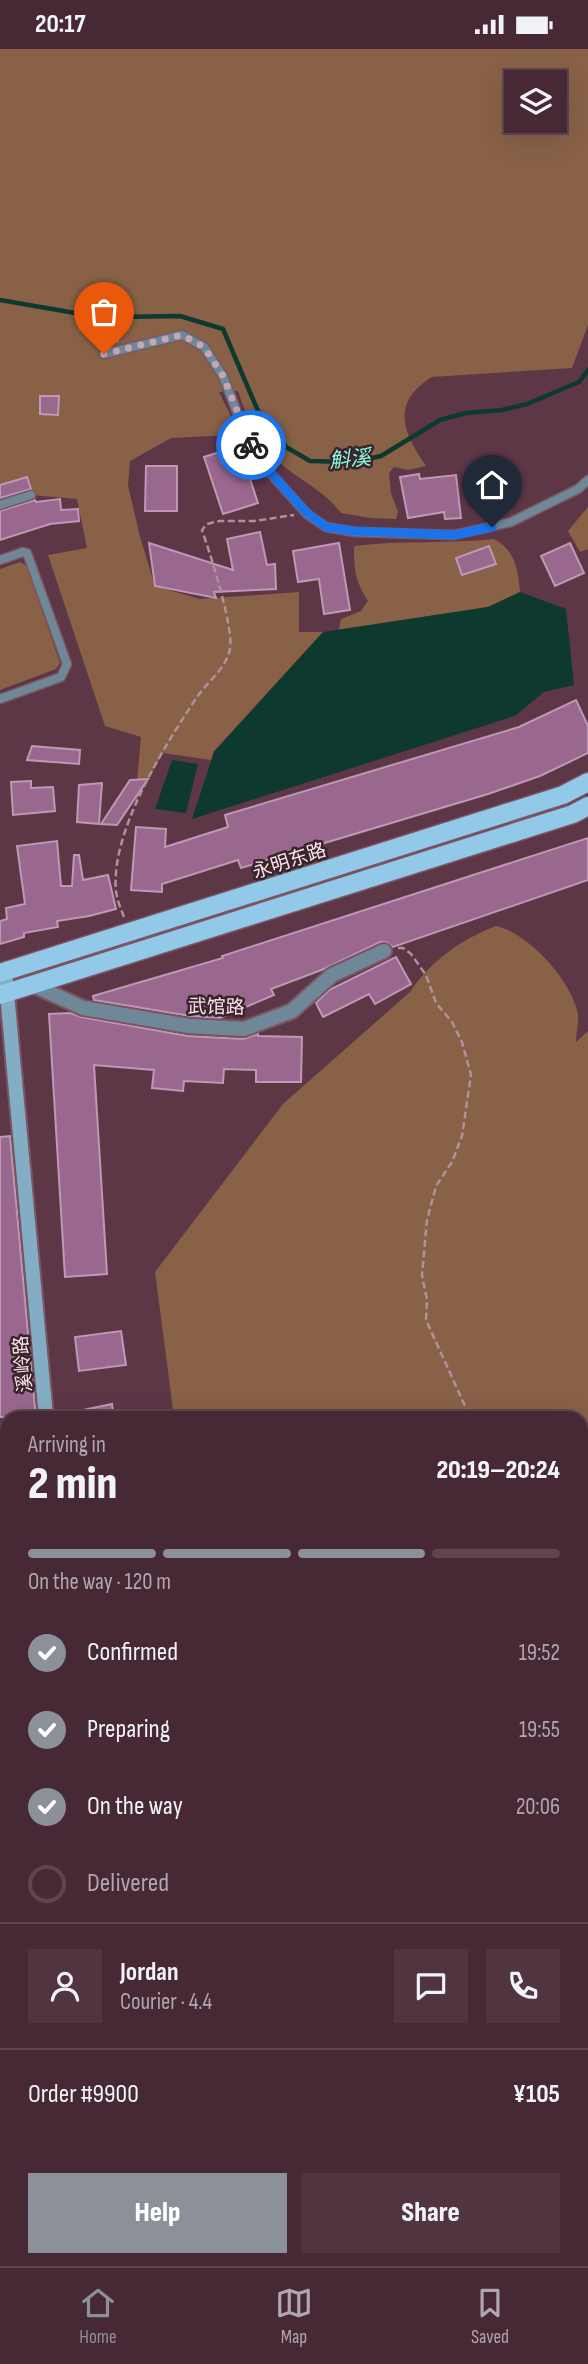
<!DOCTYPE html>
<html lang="en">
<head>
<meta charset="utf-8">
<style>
  :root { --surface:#462935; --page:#503541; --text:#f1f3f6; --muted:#b0a6ad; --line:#5e4550; --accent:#8c9099 }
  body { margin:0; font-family:"Sofia Sans Condensed","Noto Sans SC",sans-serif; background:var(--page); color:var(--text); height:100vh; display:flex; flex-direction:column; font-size:26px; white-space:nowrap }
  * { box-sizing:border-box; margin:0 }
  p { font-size:23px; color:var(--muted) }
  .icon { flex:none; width:38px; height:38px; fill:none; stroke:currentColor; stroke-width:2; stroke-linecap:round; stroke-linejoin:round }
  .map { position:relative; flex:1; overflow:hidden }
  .panel { position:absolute; left:0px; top:1362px; width:588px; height:856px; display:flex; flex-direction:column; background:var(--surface); border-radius:21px 21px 0 0; box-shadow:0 7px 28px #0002,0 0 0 2px var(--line) }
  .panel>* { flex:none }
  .tools { position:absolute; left:504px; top:21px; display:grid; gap:14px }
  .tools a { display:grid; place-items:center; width:63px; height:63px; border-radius:0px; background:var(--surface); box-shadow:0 7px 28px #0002,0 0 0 2px var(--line); font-size:35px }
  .pin { position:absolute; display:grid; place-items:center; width:60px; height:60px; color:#fff; margin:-72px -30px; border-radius:50% 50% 50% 0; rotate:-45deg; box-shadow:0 0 7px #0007 }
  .pin .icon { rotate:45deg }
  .courier { position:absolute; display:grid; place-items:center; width:70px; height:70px; margin:-35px; border:5px solid #1a73e8; border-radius:50%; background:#fff; color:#222; box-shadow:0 2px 9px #0007 }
  .overview em { font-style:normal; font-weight:800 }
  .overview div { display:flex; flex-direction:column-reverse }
  .overview { display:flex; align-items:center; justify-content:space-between; height:119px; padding:0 28px }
  h1 { font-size:46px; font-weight:800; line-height:52px }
  .bar { display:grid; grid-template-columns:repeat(4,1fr); gap:10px 7px; align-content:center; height:84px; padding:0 28px }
  .bar i { height:9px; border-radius:5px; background:var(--line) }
  .bar .selected { background:var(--accent) }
  .bar p { grid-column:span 4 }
  .line { display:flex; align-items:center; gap:18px; padding:0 28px; border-top:2px solid var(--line) }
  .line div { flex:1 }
  .round { display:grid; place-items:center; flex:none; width:74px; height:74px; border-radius:0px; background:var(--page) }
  ol { padding:0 28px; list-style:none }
  li { display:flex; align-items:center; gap:21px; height:77px }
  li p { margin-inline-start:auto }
  li .icon { padding:7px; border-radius:50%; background:var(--accent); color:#fff; stroke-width:4 }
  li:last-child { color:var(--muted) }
  li i { width:38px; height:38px; border:4px solid var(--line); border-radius:50% }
  .button { display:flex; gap:14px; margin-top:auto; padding:14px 28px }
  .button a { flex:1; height:80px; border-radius:0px; background:var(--accent); color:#fff; font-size:28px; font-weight:800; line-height:80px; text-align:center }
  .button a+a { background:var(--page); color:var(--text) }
  .status { display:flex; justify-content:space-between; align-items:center; height:49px; padding:0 35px; background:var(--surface); direction:ltr }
  .status svg { height:19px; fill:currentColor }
  .tab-bar { display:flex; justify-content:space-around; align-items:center; height:98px; border-top:2px solid var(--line); background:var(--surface); font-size:19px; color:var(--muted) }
  .tab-bar a { display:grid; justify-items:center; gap:4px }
  .tab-bar .selected { color:var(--accent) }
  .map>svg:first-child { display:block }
  .green { fill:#886147; fill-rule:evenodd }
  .water { fill:#0d392f }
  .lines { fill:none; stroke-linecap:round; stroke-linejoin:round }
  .stream { stroke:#0d392f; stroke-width:4.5 }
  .building { fill:#9a678e; stroke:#be98b4; stroke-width:2 }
  .lane-casing { stroke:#7a5665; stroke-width:11 }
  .street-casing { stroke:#7a5665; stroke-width:18 }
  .secondary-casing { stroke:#7a5665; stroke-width:18 }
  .primary-casing { stroke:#7a5665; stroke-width:21 }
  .path { stroke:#b0919c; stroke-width:2.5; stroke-dasharray:7 3.5; stroke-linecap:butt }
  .lane { stroke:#6e8898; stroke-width:8 }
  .street { stroke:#6e8898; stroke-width:14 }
  .secondary { stroke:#83adc5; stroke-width:14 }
  .primary { stroke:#93c9e8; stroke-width:18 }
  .done { stroke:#c5a7b2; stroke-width:7; stroke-dasharray:0 12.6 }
  .route { stroke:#1a73e8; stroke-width:9 }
  .labels { text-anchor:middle; stroke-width:5; stroke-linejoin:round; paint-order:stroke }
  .street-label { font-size:19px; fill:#fce3eb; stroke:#38252c }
  .water-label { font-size:21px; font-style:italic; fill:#87fadd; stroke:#38252c }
</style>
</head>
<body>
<div class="status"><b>20:17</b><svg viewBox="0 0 49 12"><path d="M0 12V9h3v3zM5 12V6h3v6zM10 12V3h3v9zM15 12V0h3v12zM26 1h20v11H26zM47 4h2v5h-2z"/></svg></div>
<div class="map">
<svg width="588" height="2217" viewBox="0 0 588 2217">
  <rect width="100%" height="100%" fill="#5e3747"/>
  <path class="green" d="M0 0H588V276L572 319 432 328C390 354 403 384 426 417L408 421 394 418 389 424 391 444 398 463 396 470 371 469 341 464C326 444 305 434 286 419 260 399 248 373 238 342L219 343 231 367 232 386 171 389 130 412 128 436 140 488 155 537 200 550 299 543V583H323L214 702 211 711 163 704 135 754 141 688 105 677 48 506 87 499 77 450 31 446 27 428 0 436ZM516 33H555V72H516Z
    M588 458V500L580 503 568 482Z
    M494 490C515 501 518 520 520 543L488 558 339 581 341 570 361 562 368 552C355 531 354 521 354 497 401 491 447 495 494 490Z
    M20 513 27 517 60 614 56 620 0 641V520Z
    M496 877C528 884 569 929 577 961 580 970 576 983 576 993L588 982V2217H233L232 2210H581V1368H174L155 1223 283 1055 410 943C431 912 460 891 496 877Z
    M0 1480 7 1542V1619L0 1620Z
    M0 1953H7V2003L0 2005Z
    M7 2163V2208H6L0 2194V2164Z
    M65 2210H107L108 2217H66Z"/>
  <path class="water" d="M520 543 566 560 574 636 544 643 515 667 192 770 214 703 323 583 488 558Z
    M172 711 198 715 186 764 155 760Z"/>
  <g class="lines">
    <path class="stream" d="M0 251 75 264 114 268 180 267 223 280 258 362 286 398 310 412 354 413 381 407 440 371 466 364 502 361 527 355 579 333 588 321"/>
  </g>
  <path class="building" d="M115 280 118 292 101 297 98 285Z
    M40 347H59L58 366 40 365Z
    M239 397 258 454 223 465 204 408Z
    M146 417H177V462H145Z
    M419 425 420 430 456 426 461 469 445 470 444 463 408 469 400 428Z
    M27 428 31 440 0 449V436Z
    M60 450 61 461 78 460 79 472 50 475 0 491V462L35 451 36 453Z
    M260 483 267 516 275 515 276 540 214 543 216 549 155 537 149 494 233 521 227 490Z
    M339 494 350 561 324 565 319 530 298 533 293 502Z
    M570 494 584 524 555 537 541 507Z
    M489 497 496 515 462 526 456 509Z
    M576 651 588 677V704L540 727 488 745 241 819 238 811 162 835V843L131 841 136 778 166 780 165 798 228 778 225 766 519 678Z
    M32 697 80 701 79 715 27 711Z
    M148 730 117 776 101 775 130 731Z
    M31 732V739L53 738 55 762 13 766 11 733Z
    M102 734 99 775 77 773 79 736Z
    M588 789V831L393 898 386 893H380L324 920 271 940 274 946 220 969 190 967 94 951 93 947 223 909 222 907Z
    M57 792 61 837H72L74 806H79L83 831 108 826 116 860 89 867 57 872 58 878 24 884V888L0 895V872L7 870 6 859 25 855 17 797Z
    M396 908 411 935 375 955 369 945 323 968 316 954 329 941Z
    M70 964 81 968 188 987 243 990 258 985V987L302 988 301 1033H256V1021L224 1020 223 1034 184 1032 183 1042 152 1039 154 1021 94 1016 107 1225 65 1228 49 965Z
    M10 1087 32 1328 36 1368H0V1088Z
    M121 1282 126 1316 79 1322 75 1288Z
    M112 1355 114 1368H73V1363Z"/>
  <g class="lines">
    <defs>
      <path id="lane" d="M104 305 182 286 204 298 223 327 243 379 256 408 307 465 326 478 355 483 454 486 511 473 578 440 588 431
        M0 456 31 446
        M0 511 23 503 27 504 67 615 61 628 0 650
        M0 1908 7 1907
        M0 1946 7 1945
        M0 2013 7 2011"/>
      <path id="street" d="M33 936 83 959 189 977 244 980 292 962 332 926 384 902
        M0 1693 7 1692
        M0 2062 7 2061
        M0 2085 7 2084"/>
      <path id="secondary" d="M5 923 46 1368
        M123 2210V2217"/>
      <path id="primary" d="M0 924 563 746 588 733
        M0 946 573 765 588 757"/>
    </defs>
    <use href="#lane" class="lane-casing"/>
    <use href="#street" class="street-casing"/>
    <use href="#secondary" class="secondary-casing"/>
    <use href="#primary" class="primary-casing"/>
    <path class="path" d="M124 868C121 860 117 851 116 842 110 783 165 696 197 648 208 632 226 620 230 600 234 579 210 504 202 481L207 475 219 472H254L294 466
      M398 899H403L411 905 426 926 436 954 452 973 462 993 471 1026 462 1087 452 1113 436 1137 427 1171 422 1226 427 1251 426 1271 470 1368
      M581 1631 588 1643
      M581 1730 588 1712
      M549 2210 554 2217
      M569 2217H588"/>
    <use href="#lane" class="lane"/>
    <use href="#street" class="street"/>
    <use href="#secondary" class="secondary"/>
    <use href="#primary" class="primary"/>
  </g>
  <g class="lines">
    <path class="done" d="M104 305 182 286 204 298 223 327 251 396"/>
    <path class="route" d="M251 396 256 408 307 464 326 478 355 482 454 486 492 478"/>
  </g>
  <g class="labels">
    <g class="street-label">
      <text transform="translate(289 811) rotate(-18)" y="7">永明东路</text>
      <text transform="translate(216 957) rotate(1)" y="7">武馆路</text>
      <text transform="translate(22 1315) rotate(-95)" y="7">溪岭路</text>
    </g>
    <g class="water-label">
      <text transform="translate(350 410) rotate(-5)" y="7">斛溪</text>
    </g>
  </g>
</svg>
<div class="tools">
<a><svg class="icon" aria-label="layers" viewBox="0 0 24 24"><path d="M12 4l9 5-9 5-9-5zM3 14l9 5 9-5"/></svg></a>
</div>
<div class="pin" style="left:104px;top:305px;background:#ea580c"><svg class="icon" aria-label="bag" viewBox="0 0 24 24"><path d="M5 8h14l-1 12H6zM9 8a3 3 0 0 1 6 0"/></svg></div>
<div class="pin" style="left:492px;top:478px;background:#1f2937"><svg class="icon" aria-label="home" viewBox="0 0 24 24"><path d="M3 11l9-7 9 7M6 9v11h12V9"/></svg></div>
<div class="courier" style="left:251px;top:396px"><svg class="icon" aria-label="bike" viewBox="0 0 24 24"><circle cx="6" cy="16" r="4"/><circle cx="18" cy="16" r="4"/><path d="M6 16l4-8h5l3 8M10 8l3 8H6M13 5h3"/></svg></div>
<section class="panel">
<div class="overview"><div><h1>2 min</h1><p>Arriving in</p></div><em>20:19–20:24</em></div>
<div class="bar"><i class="selected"></i><i class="selected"></i><i class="selected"></i><i></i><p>On the way · 120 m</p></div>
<ol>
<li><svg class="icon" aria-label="check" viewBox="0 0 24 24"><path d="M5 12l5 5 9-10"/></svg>Confirmed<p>19:52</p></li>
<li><svg class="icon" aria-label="check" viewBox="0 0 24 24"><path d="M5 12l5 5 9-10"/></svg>Preparing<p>19:55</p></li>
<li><svg class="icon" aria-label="check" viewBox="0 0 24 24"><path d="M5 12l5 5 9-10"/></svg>On the way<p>20:06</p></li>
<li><i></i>Delivered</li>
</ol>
<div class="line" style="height:126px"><a class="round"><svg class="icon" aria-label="person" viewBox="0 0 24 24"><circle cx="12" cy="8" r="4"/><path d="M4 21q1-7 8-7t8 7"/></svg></a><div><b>Jordan</b><p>Courier · 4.4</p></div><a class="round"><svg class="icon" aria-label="chat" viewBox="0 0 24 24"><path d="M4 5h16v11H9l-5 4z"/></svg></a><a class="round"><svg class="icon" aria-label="phone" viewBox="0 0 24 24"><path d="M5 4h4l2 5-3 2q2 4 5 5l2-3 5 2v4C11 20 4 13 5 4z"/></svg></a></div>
<div class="line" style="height:91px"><div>Order #9900</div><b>¥105</b></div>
<div class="button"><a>Help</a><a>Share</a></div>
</section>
</div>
<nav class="tab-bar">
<a class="selected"><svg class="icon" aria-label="home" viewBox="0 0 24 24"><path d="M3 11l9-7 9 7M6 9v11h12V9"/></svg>Home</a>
<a><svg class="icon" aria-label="map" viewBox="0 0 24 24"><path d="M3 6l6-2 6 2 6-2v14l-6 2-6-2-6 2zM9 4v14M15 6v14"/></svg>Map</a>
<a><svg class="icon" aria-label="saved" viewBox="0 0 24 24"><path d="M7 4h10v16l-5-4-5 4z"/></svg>Saved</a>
</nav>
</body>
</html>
